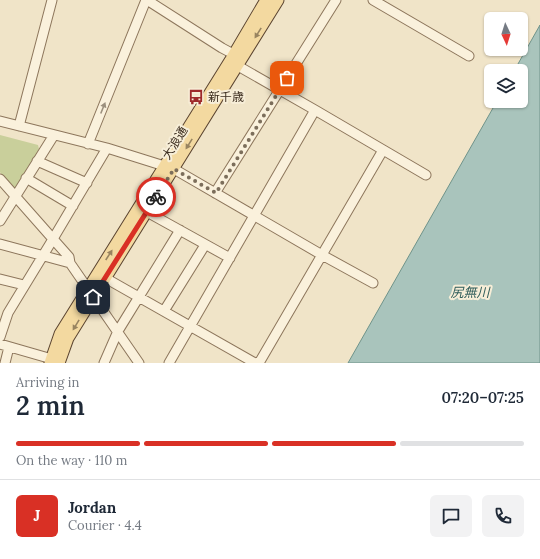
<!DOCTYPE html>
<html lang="en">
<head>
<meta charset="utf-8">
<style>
  :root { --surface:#fff; --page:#f2f2f3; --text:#1f2937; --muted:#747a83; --line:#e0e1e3; --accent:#d93025 }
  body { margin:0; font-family:Lora,"Noto Sans JP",serif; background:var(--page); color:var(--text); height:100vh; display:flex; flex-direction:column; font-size:15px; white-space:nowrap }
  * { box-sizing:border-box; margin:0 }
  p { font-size:13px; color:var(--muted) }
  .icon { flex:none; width:22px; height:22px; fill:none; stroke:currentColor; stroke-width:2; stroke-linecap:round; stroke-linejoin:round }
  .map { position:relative; height:363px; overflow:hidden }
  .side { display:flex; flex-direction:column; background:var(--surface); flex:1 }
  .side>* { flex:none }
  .needle { width:26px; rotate:176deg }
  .tools { position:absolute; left:484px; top:12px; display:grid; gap:8px }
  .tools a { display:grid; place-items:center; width:44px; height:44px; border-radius:6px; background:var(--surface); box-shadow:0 1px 3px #0004; font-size:20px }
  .pin { position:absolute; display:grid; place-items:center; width:34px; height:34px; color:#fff; margin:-17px; border-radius:8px; box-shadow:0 2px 6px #0006 }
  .courier { position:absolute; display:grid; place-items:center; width:40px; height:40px; margin:-20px; border:3px solid #d93025; border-radius:50%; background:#fff; color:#222; box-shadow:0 1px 5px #0007 }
  .overview em { font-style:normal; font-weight:600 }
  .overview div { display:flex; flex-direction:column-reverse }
  .overview { display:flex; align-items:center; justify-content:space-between; height:68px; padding:0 16px }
  h1 { font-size:26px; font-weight:600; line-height:30px }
  .bar { display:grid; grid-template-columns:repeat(4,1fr); gap:6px 4px; align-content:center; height:48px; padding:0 16px }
  .bar i { height:5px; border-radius:3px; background:var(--line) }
  .bar .on { background:var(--accent) }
  .bar p { grid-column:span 4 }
  .line { display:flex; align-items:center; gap:10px; padding:0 16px; border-top:1px solid var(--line) }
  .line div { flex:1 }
  .round { display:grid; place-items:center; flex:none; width:42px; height:42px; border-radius:6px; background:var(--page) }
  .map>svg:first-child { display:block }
  .green { fill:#c9cf9b }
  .water { fill:#a9c4bc; stroke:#6f938a }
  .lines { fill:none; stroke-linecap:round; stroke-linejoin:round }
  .minor-casing { stroke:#8d765c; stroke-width:11 }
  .major-casing { stroke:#5b4430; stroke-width:13 }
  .minor { stroke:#faf1dc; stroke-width:9 }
  .major { stroke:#f3d9a0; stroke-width:11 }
  .oneway { fill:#988460 }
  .oneway2 { fill:#9c907e }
  .done { stroke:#7c6e5b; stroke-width:4; stroke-dasharray:0 7.2 }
  .route { stroke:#d93025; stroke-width:5 }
  .labels { text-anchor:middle; stroke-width:4; stroke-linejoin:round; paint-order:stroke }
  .poi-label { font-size:12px; fill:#3d2e20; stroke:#f7eed8; text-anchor:start }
  .street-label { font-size:12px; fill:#3d2e20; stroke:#f7eed8 }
  .water-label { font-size:13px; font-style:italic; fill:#2f5d5a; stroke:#f7eed8 }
</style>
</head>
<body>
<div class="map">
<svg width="540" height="363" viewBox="0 0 540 363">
  <rect width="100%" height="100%" fill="#f0e4c8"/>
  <path class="green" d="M0 135 38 145 39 149 16 188 11 189 0 177 1 174 0 172Z"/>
  <path class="water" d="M540 25V363H348L497 101H521V71H514Z"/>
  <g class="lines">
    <defs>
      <path id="minor" d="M147 0 222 48 239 57
        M373 0 469 56
        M231 62 315 110 426 175
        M0 121 107 148 174 169 322 255 373 283
        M19 126 52 0
        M88 144 146 0
        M37 161 87 183
        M26 178 73 206
        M0 179 53 239 69 257 70 263 139 363
        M215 193 336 0
        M147 212 230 258
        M0 221 54 135
        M0 244 70 263
        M100 275 255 363
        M0 279 24 285
        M164 311 205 245
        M0 337 8 313 53 239 107 148
        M0 344 52 359 56 361
        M5 363 9 347
        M104 363 118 331 180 230
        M169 363 315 110
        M259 363 383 150"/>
      <path id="major" d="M50 363 60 334 230 61 266 0
        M59 363 68 338 278 0"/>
    </defs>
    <use href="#minor" class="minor-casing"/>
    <use href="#major" class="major-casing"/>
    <use href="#minor" class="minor"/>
    <use href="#major" class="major"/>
  </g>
  <defs><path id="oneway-solid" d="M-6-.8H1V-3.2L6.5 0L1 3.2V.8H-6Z"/></defs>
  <g class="oneway">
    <use href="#oneway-solid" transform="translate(258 33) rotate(122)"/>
    <use href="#oneway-solid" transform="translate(189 144) rotate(122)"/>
    <use href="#oneway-solid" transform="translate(109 255) rotate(-57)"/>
    <use href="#oneway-solid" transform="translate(76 325) rotate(121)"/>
  </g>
  <use class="oneway2" href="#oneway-solid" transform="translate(103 108) rotate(-68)"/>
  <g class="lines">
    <path class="done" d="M156 197 174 169 216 193 287 78"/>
    <path class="route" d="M93 297 156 197"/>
  </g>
  <defs>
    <symbol id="bus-bare" viewBox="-9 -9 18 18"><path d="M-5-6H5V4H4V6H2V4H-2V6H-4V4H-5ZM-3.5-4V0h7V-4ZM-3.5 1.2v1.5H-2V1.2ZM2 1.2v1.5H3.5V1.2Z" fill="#9e2a2b" stroke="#f7eed8" stroke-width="2.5" paint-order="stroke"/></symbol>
  </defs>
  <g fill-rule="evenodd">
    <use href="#bus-bare" x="185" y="86" width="22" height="22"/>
  </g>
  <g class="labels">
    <g class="poi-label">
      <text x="208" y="101">新千歳</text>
    </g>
    <g class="street-label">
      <text transform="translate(175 143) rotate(-58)" y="4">大浪通</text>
    </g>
    <g class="water-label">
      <text x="470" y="297">尻無川</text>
    </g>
  </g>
</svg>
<div class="tools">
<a><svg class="needle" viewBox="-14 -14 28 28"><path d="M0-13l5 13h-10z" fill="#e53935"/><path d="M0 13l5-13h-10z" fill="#747a83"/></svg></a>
<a><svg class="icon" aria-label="layers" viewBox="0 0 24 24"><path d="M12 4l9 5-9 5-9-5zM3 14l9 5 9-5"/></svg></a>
</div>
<div class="pin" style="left:287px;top:78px;background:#ea580c"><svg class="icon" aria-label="bag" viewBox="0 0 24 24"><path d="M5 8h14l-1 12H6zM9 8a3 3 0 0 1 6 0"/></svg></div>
<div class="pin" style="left:93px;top:297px;background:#1f2937"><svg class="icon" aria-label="home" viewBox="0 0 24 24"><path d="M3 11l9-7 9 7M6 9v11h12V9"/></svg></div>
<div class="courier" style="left:156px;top:197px"><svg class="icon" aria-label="bike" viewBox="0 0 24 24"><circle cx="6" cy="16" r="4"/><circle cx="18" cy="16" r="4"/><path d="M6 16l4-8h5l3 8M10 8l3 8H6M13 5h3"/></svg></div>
</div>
<section class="side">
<div class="overview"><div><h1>2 min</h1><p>Arriving in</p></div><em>07:20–07:25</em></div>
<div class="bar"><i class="on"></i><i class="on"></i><i class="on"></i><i></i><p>On the way · 110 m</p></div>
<div class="line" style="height:72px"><b class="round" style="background:var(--accent);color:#fff">J</b><div><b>Jordan</b><p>Courier · 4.4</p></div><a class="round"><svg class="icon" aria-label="chat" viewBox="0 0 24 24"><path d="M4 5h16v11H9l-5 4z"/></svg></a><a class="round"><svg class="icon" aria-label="phone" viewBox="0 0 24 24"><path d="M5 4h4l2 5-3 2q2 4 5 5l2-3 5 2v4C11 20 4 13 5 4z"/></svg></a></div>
</section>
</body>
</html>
